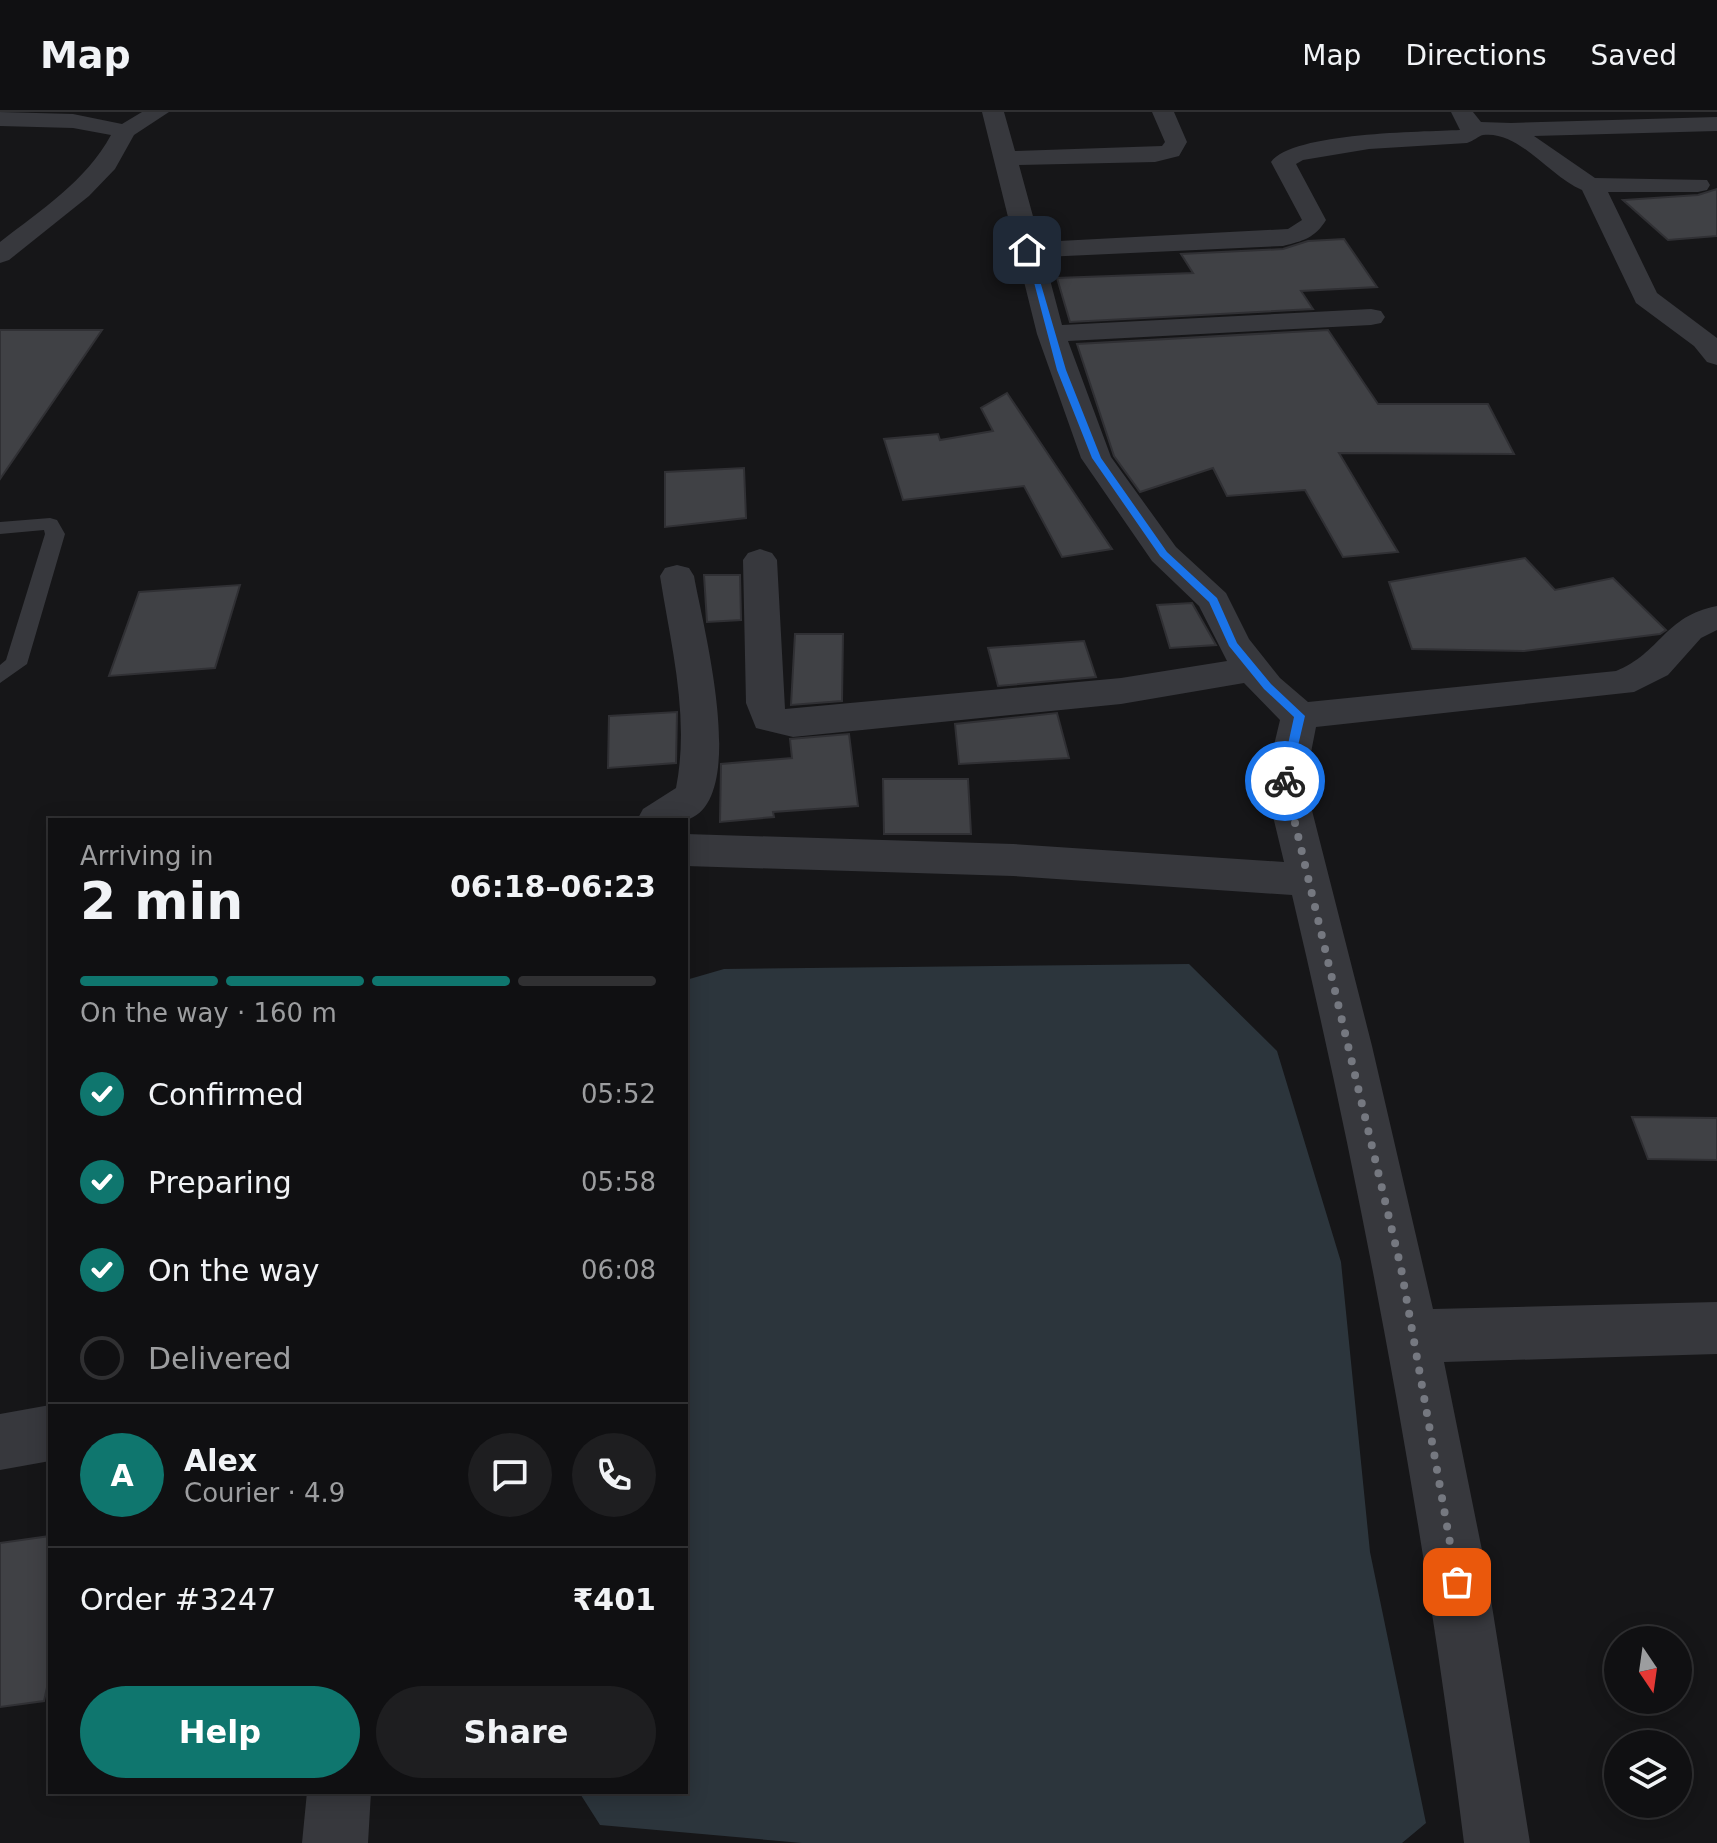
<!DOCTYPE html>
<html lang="en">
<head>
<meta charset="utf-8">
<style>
  :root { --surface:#101012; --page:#1e1e20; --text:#f1f3f6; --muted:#9c9d9f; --line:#303032; --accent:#0f766e }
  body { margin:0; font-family:"DejaVu Sans",sans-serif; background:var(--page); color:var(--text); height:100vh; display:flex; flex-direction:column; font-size:30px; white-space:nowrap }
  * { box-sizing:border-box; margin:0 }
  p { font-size:26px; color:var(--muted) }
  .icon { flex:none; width:44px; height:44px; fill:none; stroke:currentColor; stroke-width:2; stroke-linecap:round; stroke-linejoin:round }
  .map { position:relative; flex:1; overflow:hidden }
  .panel { position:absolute; left:48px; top:706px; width:640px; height:976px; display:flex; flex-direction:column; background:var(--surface); border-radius:0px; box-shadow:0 4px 20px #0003,0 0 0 2px var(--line) }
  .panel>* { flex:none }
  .needle { width:52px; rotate:167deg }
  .fabs { position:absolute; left:1604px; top:1514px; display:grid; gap:16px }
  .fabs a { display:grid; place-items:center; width:88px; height:88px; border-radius:50%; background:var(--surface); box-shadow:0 4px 20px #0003,0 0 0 2px var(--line); font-size:40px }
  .pin { position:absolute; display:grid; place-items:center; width:68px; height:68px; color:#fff; margin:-34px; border-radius:16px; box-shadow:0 4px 12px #0006 }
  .courier { position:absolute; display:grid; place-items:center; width:80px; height:80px; margin:-40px; border:6px solid #1a73e8; border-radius:50%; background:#fff; color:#222; box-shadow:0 2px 10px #0007 }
  .summary em { font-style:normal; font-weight:700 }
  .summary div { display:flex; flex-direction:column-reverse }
  .summary { display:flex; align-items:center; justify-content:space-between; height:136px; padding:0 32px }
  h1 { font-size:52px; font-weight:700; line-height:60px }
  .bar { display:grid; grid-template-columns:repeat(4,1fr); gap:12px 8px; align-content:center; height:96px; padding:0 32px }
  .bar i { height:10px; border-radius:6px; background:var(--line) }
  .bar .active { background:var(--accent) }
  .bar p { grid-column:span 4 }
  .line { display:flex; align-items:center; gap:20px; padding:0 32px; border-top:2px solid var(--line) }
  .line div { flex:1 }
  .round { display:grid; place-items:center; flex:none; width:84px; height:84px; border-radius:42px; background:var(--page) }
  ol { padding:0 32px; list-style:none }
  li { display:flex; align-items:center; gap:24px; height:88px }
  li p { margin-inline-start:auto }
  li .icon { padding:8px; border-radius:50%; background:var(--accent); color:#fff; stroke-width:4 }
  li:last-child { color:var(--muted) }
  li i { width:44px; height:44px; border:4px solid var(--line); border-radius:50% }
  .primary-button { display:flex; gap:16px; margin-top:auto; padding:16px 32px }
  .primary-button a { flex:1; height:92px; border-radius:48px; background:var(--accent); color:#fff; font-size:32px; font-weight:700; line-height:92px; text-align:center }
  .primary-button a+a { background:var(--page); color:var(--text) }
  header { display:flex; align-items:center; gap:48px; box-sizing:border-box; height:112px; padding:0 40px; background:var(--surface); border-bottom:2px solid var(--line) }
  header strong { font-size:38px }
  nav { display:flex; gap:44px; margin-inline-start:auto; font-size:28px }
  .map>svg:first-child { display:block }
  .water { fill:#2c353c }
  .building { fill:#404145; stroke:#303034; stroke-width:2 }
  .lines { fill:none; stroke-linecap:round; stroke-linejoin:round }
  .service { fill:#37383d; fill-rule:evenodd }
  .minor { fill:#37383d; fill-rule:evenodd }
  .route { fill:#1a73e8 }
  .done { stroke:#757880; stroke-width:8; stroke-dasharray:0 14.4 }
</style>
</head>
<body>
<header>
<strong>Map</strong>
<nav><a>Map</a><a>Directions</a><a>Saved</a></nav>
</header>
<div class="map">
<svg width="1717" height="1731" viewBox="0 0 1717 1731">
  <rect width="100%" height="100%" fill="#161618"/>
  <path class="water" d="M1189 852 1277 939 1341 1150 1370 1440 1426 1711 1402 1731H802L600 1713 579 1680H686V868L724 857Z"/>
  <path class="building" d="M1717 77V124L1668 128 1623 88 1698 83Z
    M1344 127 1377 175 1301 179 1313 197 1070 210 1057 166 1193 161 1181 142 1283 137 1308 129Z
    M0 218H102L0 367Z
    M1328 218 1378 292H1488L1514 342 1339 341 1398 440 1343 445 1305 378 1227 384 1213 356 1140 380 1114 344 1077 232Z
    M1007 281 1056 354 1112 437 1062 445 1024 374 903 388 884 327 938 322 940 328 993 319 981 296Z
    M744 356 746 406 665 415V360Z
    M1525 446 1555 478 1613 466 1666 518 1660 522 1524 539 1412 537 1389 470Z
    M704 463H740L741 508 707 510Z
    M240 473 215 556 109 564 139 480Z
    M1192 491 1216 533 1170 536 1157 493Z
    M795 522H843L842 589 791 593Z
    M1084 529 1096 565 998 574 988 536Z
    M677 600 676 651 608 656 609 604Z
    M1057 601 1069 646 959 652 955 612Z
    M849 622 858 694 773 700 774 705 720 710 721 652 792 646 790 627Z
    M883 667H968L971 722H884Z
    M1632 1005 1717 1006V1048L1648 1047Z
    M50 1424V1562L44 1589 0 1595V1431Z"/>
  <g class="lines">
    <path class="service" d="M50 406 57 408 65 422 27 552 0 571V553L6 548 45 422 44 418 0 422V410Z"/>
    <path class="minor" d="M0 0 73 2 122 12 142 0H169L134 23 115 57 89 84 9 148 0 151V130C41 98 86 69 111 23L73 16 0 14Z
      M982 0H1004L1015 39 1162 34 1165 30 1152 0H1174L1187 30 1179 44 1155 50 1019 53 1040 130 1288 117 1302 108 1271 50C1293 20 1422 20 1460 18L1451 0H1473L1481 10 1511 11 1717 5V19L1534 24 1595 66 1707 68 1710 73 1707 78 1698 80H1608L1657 181 1717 226V253L1707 250 1694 234 1636 191 1582 78C1550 65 1519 18 1483 23 1478 24 1474 29 1467 31L1369 37 1303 48 1296 52 1326 108C1315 126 1303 129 1283 134L1044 145 1062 213 1371 197 1381 199 1385 205 1381 211 1371 213 1068 229 1111 345 1176 435 1226 481 1249 527 1280 566 1308 590 1616 559C1661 541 1664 504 1717 494V518L1701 526 1668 563 1634 580 1316 615 1305 671 1372 934 1433 1197 1717 1190V1242L1444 1250 1487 1463 1530 1731H1464C1424 1412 1366 1096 1292 783L1013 764 686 754V722L1013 732 1284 750 1265 671 1280 608 1244 571 1121 592 793 625 756 616 746 591 743 448 748 441 760 437 772 441 777 448 785 597 1121 566 1227 549 1199 494 1152 449 1081 346 1037 222Z
      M677 453 689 456 694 464C702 511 751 690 686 708 673 712 651 708 637 708L643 697 676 676C690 605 671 534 660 464L665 456Z
      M50 1293V1349L0 1358V1302Z
      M307 1680H371L368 1731H302Z"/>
  </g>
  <path class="route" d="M1025 136 1031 138 1066 258 1101 346 1167 440 1217 486 1237 531 1271 572 1305 604 1289 672 1280 669 1294 605 1264 577 1229 534 1209 490 1160 444 1092 346 1057 258Z"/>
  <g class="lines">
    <path class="done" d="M1285 669 1401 1156 1457 1470"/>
  </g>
</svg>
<div class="fabs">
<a><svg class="needle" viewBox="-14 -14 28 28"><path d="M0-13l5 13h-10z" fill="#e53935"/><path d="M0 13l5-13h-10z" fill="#9c9d9f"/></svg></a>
<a><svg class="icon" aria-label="layers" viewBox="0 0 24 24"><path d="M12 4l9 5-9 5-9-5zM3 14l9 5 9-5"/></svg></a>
</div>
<div class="pin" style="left:1457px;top:1470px;background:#ea580c"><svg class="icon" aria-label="bag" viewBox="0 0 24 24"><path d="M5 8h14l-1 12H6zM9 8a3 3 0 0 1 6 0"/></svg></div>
<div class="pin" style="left:1027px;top:138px;background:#1f2937"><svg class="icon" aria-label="home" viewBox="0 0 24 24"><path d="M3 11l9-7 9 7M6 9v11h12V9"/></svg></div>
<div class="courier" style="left:1285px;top:669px"><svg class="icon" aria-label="bike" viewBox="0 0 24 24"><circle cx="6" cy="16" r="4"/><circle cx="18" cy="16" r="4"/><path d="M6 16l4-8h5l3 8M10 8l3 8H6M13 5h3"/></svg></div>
<section class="panel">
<div class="summary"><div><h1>2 min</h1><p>Arriving in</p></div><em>06:18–06:23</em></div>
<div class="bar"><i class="active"></i><i class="active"></i><i class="active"></i><i></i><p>On the way · 160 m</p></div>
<ol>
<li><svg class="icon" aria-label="check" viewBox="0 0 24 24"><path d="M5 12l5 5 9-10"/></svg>Confirmed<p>05:52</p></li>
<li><svg class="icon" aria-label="check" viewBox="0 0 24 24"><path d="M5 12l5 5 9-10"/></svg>Preparing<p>05:58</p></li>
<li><svg class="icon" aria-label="check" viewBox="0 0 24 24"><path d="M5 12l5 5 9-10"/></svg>On the way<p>06:08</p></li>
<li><i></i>Delivered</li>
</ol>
<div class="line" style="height:144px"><b class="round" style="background:var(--accent);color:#fff">A</b><div><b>Alex</b><p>Courier · 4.9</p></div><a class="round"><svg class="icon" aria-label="chat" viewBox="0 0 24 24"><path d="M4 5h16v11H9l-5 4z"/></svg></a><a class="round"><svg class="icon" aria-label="phone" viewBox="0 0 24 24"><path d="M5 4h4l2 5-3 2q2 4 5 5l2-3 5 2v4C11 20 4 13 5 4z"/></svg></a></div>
<div class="line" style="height:104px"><div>Order #3247</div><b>₹401</b></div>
<div class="primary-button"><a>Help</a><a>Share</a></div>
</section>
</div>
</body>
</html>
